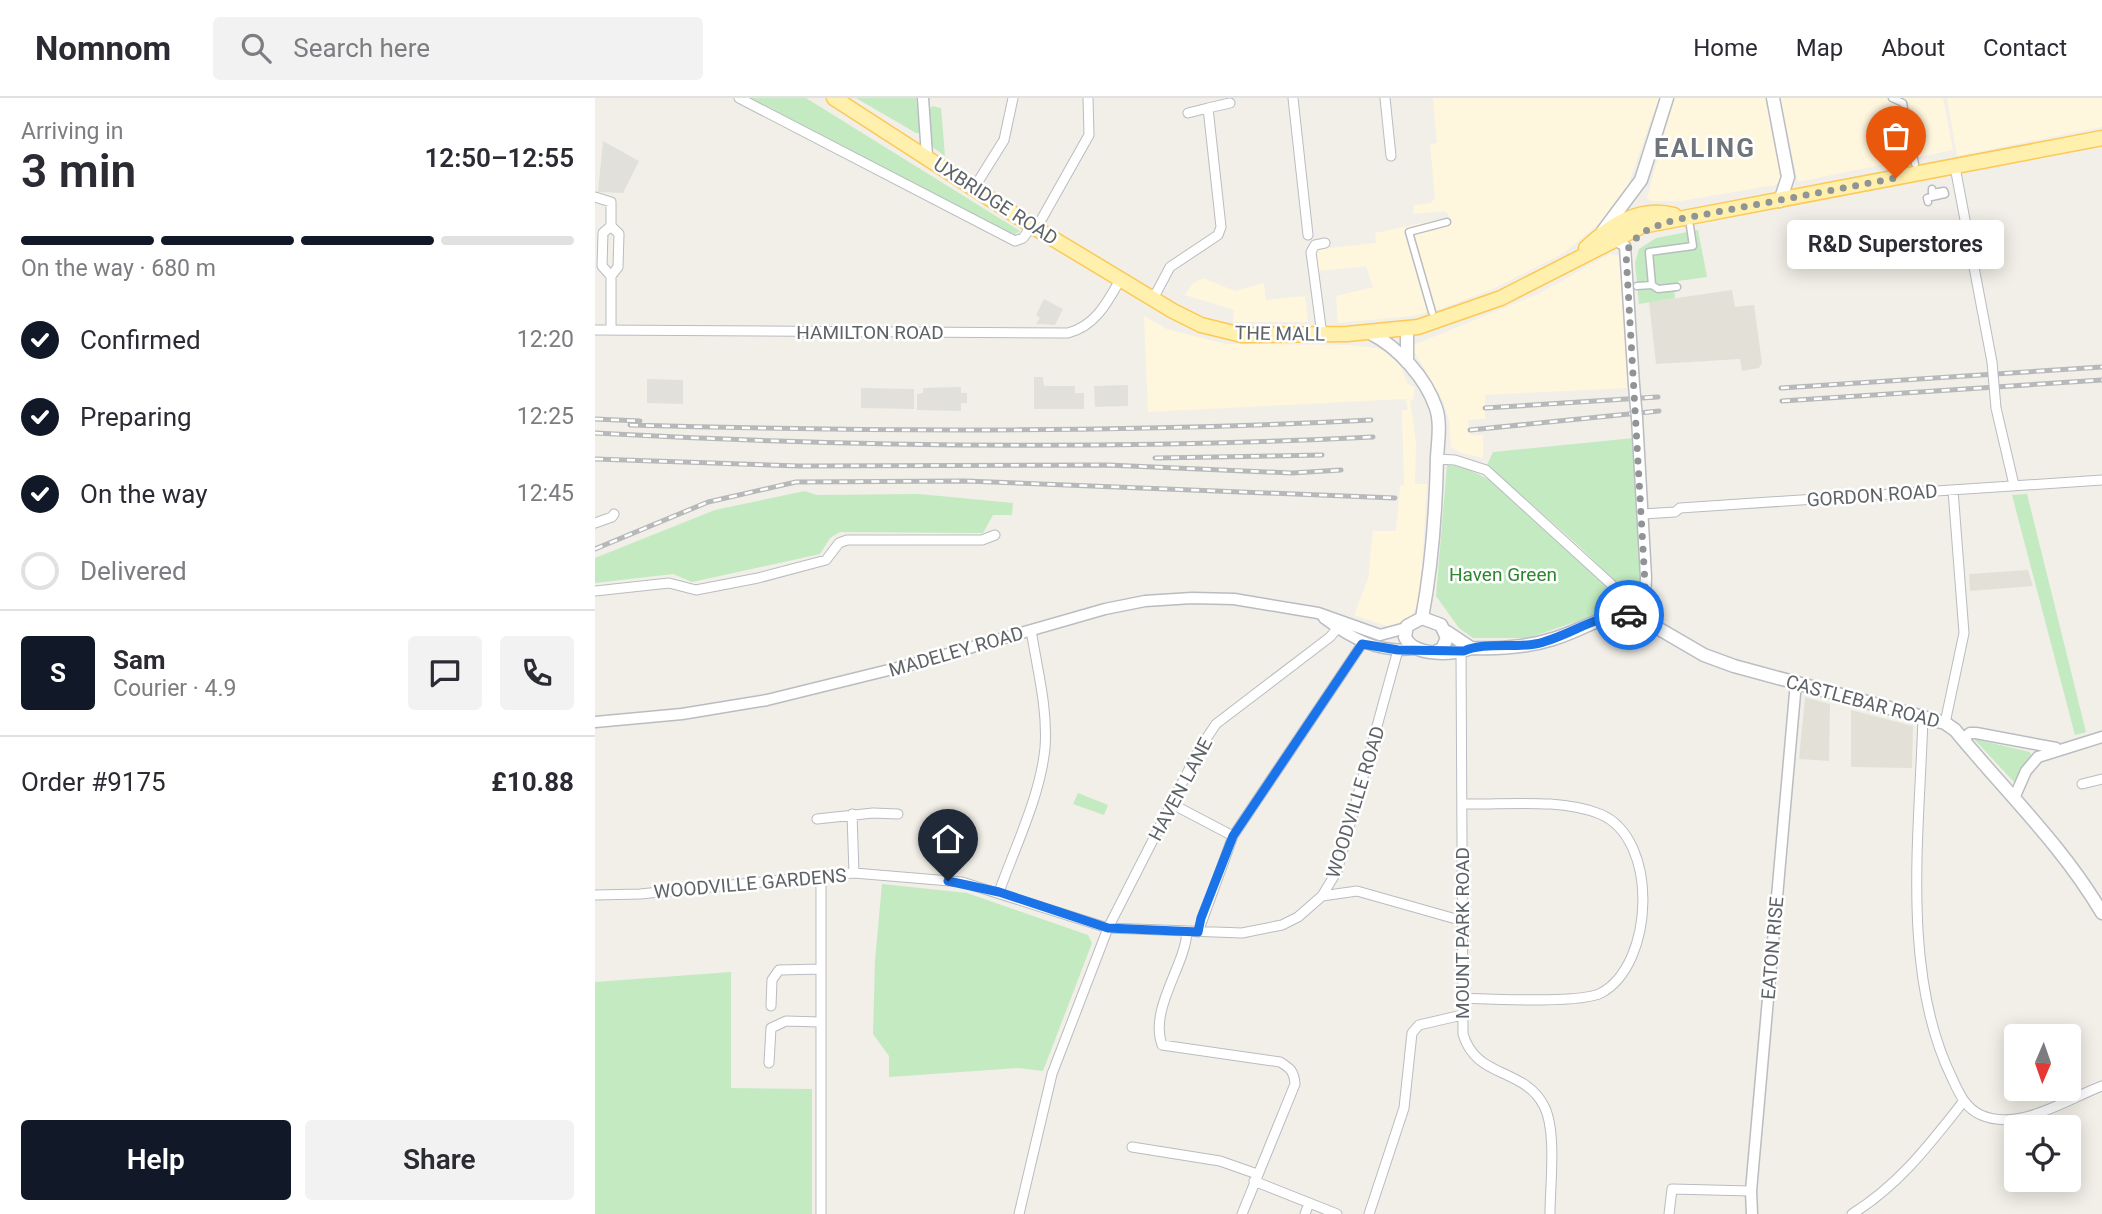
<!DOCTYPE html>
<html lang="en">
<head>
<meta charset="utf-8">
<style>
  :root { --surface:#fff; --page:#f2f2f3; --text:#2b2b33; --muted:#7c7c81; --line:#e1e1e2; --accent:#111827 }
  body { margin:0; font-family:Roboto,sans-serif; background:var(--page); color:var(--text); height:100vh; display:flex; flex-direction:column; font-size:26px; white-space:nowrap }
  * { box-sizing:border-box; margin:0 }
  p { font-size:23px; color:var(--muted) }
  .icon { flex:none; width:38px; height:38px; fill:none; stroke:currentColor; stroke-width:2; stroke-linecap:round; stroke-linejoin:round }
  .map { position:relative; flex:1; overflow:hidden }
  .sheet { display:flex; flex-direction:column; background:var(--surface); width:595px }
  .sheet>* { flex:none }
  .needle { width:46px; rotate:182deg }
  .controls { position:absolute; left:1409px; top:926px; display:grid; gap:14px }
  .controls a { display:grid; place-items:center; width:77px; height:77px; border-radius:7px; background:var(--surface); box-shadow:0 4px 18px #0003; font-size:35px }
  .pin { position:absolute; display:grid; place-items:center; width:60px; height:60px; color:#fff; margin:-72px -30px; border-radius:50% 50% 50% 0; rotate:-45deg; box-shadow:0 0 7px #0007 }
  .pin .icon { rotate:45deg }
  .courier { position:absolute; display:grid; place-items:center; width:70px; height:70px; margin:-35px; border:5px solid #1a73e8; border-radius:50%; background:#fff; color:#222; box-shadow:0 2px 9px #0007 }
  .bubble { position:absolute; height:49px; border-radius:7px; background:var(--surface); box-shadow:0 4px 18px #0003; font-size:23px; font-weight:600; line-height:49px; text-align:center }
  .summary em { font-style:normal; font-weight:600 }
  .summary div { display:flex; flex-direction:column-reverse }
  .summary { display:flex; align-items:center; justify-content:space-between; height:119px; padding:0 21px }
  h1 { font-size:46px; font-weight:600; line-height:52px }
  .bar { display:grid; grid-template-columns:repeat(4,1fr); gap:10px 7px; align-content:center; height:84px; padding:0 21px }
  .bar i { height:9px; border-radius:5px; background:var(--line) }
  .bar .active { background:var(--accent) }
  .bar p { grid-column:span 4 }
  .line { display:flex; align-items:center; gap:18px; padding:0 21px; border-top:2px solid var(--line) }
  .line div { flex:1 }
  .round { display:grid; place-items:center; flex:none; width:74px; height:74px; border-radius:7px; background:var(--page) }
  ol { padding:0 21px; list-style:none }
  li { display:flex; align-items:center; gap:21px; height:77px }
  li p { margin-inline-start:auto }
  li .icon { padding:7px; border-radius:50%; background:var(--accent); color:#fff; stroke-width:4 }
  li:last-child { color:var(--muted) }
  li i { width:38px; height:38px; border:4px solid var(--line); border-radius:50% }
  .button { display:flex; gap:14px; margin-top:auto; padding:14px 21px }
  .button a { flex:1; height:80px; border-radius:7px; background:var(--accent); color:#fff; font-size:28px; font-weight:600; line-height:80px; text-align:center }
  .button a+a { background:var(--page); color:var(--text) }
  header { display:flex; align-items:center; gap:42px; box-sizing:border-box; height:98px; padding:0 35px; background:var(--surface); border-bottom:2px solid var(--line) }
  header strong { font-size:33px }
  nav { display:flex; gap:38px; margin-inline-start:auto; font-size:24px }
  .search { width:490px; height:63px; background:var(--page); display:flex; align-items:center; gap:18px; box-sizing:border-box; padding:0 24px; border-radius:7px; color:var(--muted); font-size:26px }
  main { display:flex; flex:1; min-height:0 }
  .map>svg:first-child { display:block }
  .commercial { fill:#fff6de }
  .industrial { fill:#e2e0db }
  .education { fill:#e3e1d7 }
  .green { fill:#c3eac1 }
  .lines { fill:none; stroke-linecap:round; stroke-linejoin:round }
  .pedestrian-casing { stroke:#b9bcc1; stroke-width:9 }
  .minor-casing { stroke:#b9bcc1; stroke-width:11 }
  .tertiary-casing { stroke:#b9bcc1; stroke-width:13 }
  .secondary-casing { stroke:#babdc3; stroke-width:15 }
  .primary-casing { stroke:#fdc954; stroke-width:17 }
  .pedestrian { stroke:#fff; stroke-width:6 }
  .minor { stroke:#fff; stroke-width:9 }
  .tertiary { stroke:#fff; stroke-width:10 }
  .secondary { stroke:#fff; stroke-width:12 }
  .primary { stroke:#fff0ae; stroke-width:14 }
  .rail-casing { stroke:#b7b8b9; stroke-width:5 }
  .rail { stroke:#fff; stroke-width:2.5; stroke-dasharray:8; stroke-linecap:butt }
  .minor-bridge-casing { stroke:#b9bcc1; stroke-width:11; stroke-linecap:butt }
  .tertiary-bridge-casing { stroke:#b9bcc1; stroke-width:13; stroke-linecap:butt }
  .minor-bridge { stroke:#fff; stroke-width:9 }
  .tertiary-bridge { stroke:#fff; stroke-width:10 }
  .done { stroke:#919494; stroke-width:7; stroke-dasharray:0 12.6 }
  .route { stroke:#1a73e8; stroke-width:9 }
  .labels { text-anchor:middle; stroke-width:5; stroke-linejoin:round; paint-order:stroke }
  .street-label { font-size:19px; fill:#5e6368; stroke:#fff }
  .park-label { font-size:19px; fill:#2e8730; stroke:#fff }
  .district-label { font-size:26px; font-weight:bold; letter-spacing:2px; fill:#6f757a; stroke:#fff }
</style>
</head>
<body>
<header>
<strong>Nomnom</strong>
<div class="search"><svg class="icon" aria-label="search" viewBox="0 0 24 24"><circle cx="10" cy="10" r="6"/><path d="M15 15l6 6"/></svg>Search here</div>
<nav><a>Home</a><a>Map</a><a>About</a><a>Contact</a></nav>
</header>
<main>
<section class="sheet">
<div class="summary"><div><h1>3 min</h1><p>Arriving in</p></div><em>12:50–12:55</em></div>
<div class="bar"><i class="active"></i><i class="active"></i><i class="active"></i><i></i><p>On the way · 680 m</p></div>
<ol>
<li><svg class="icon" aria-label="check" viewBox="0 0 24 24"><path d="M5 12l5 5 9-10"/></svg>Confirmed<p>12:20</p></li>
<li><svg class="icon" aria-label="check" viewBox="0 0 24 24"><path d="M5 12l5 5 9-10"/></svg>Preparing<p>12:25</p></li>
<li><svg class="icon" aria-label="check" viewBox="0 0 24 24"><path d="M5 12l5 5 9-10"/></svg>On the way<p>12:45</p></li>
<li><i></i>Delivered</li>
</ol>
<div class="line" style="height:126px"><b class="round" style="background:var(--accent);color:#fff">S</b><div><b>Sam</b><p>Courier · 4.9</p></div><a class="round"><svg class="icon" aria-label="chat" viewBox="0 0 24 24"><path d="M4 5h16v11H9l-5 4z"/></svg></a><a class="round"><svg class="icon" aria-label="phone" viewBox="0 0 24 24"><path d="M5 4h4l2 5-3 2q2 4 5 5l2-3 5 2v4C11 20 4 13 5 4z"/></svg></a></div>
<div class="line" style="height:91px"><div>Order #9175</div><b>£10.88</b></div>
<div class="button"><a>Help</a><a>Share</a></div>
</section>
<div class="map">
<svg width="1507" height="1116" viewBox="0 0 1507 1116">
  <rect width="100%" height="100%" fill="#f1efe7"/>
  <path class="commercial" d="M838 0H1064L1033 87 1014 117 969 155 898 191 845 211 817 218 743 225 741 198 778 189 771 168 723 173 721 155 725 151 781 145 780 135 855 119 850 113 818 116 819 107 836 105 840 99 835 46 842 45Z
    M1079 0H1172L1188 81 1180 87 1086 103H1057L1052 100Z
    M1185 0H1348L1358 52 1203 84Z
    M1352 0H1507V29L1362 58Z
    M1015 156 1026 158 1034 290 890 297V321L873 322 875 337H888V360L866 355 856 349 854 322 848 303 816 248 943 196Z
    M608 180 640 193 669 185 671 202 710 198 713 224H638L639 212 590 197 597 186Z
    M549 218 572 231 631 246 755 247 782 250 802 259 812 285 820 290 818 302 815 303 821 345 820 386H832L825 502 816 519 798 530 759 517 773 481 778 433H801L805 388 809 387 807 312H813L811 301 553 314Z"/>
  <path class="industrial" d="M8 43 44 63 28 95 3 94Z
    M449 201 468 211 460 227 441 226 445 220 441 217Z
    M439 279H448L449 288H480V295H489V311H439Z
    M52 281 88 282V306L52 305Z
    M533 287V308L500 309 499 288Z
    M366 289V295H372V305H366V313L322 312V296L328 295V290Z
    M266 290 319 291V311L266 310Z"/>
  <path class="education" d="M1137 192 1140 209 1159 207 1167 265 1164 270 1147 273 1145 261 1061 266 1054 204Z
    M1433 472 1438 488 1375 493 1374 476Z
    M1210 599 1235 606 1234 663 1204 661Z
    M1256 612 1318 628 1317 670 1256 669Z"/>
  <path class="green" d="M149 0H211L425 133 419 137 409 133Z
    M261 0H321L325 35H321Z
    M337 8 346 10 350 58 336 48 333 14Z
    M1103 132 1112 179 1083 183 1084 190 1079 191 1080 200 1044 206 1040 165 1044 151 1061 140Z
    M1039 340 1047 497 1041 504 984 448 892 367 898 354Z
    M852 367C906 369 991 465 1026 504L1018 511 933 540H878L864 530 841 498Z
    M210 393 221 397 324 396 418 405 417 417H398L388 435 245 434 235 440 225 456 97 484 78 476 0 485V460L120 412Z
    M1432 396 1491 634 1480 637 1417 397Z
    M1379 641 1435 654 1437 659 1419 684Z
    M483 695 513 707 509 717 478 706Z
    M287 786 372 795 493 837 497 845 448 973 423 970 294 979V958L278 936 280 863Z
    M136 874V990L217 991V1116H0V884Z"/>
  <g class="lines">
    <defs>
      <path id="pedestrian" d="M1297 0 1308 5 1320 66
        M1333 104 1332 100 1350 96 1349 93 1337 95V91
        M1042 188 1057 187
        M1082 189 1063 191 1057 187 1054 154 1098 148 1095 128
        M837 214 814 134 852 124"/>
      <path id="minor" d="M144 0 420 143 428 140 437 128
        M698 0 713 137
        M790 0 796 58
        M613 10 635 5
        M1360 69 1397 264
        M379 90 409 42 418 0
        M0 99 16 104V128L24 136 23 169 16 178 7 168 8 135 16 128
        M441 131 494 37 493 0
        M558 201 575 169 623 137 626 129 613 10 593 15
        M0 232 473 235C500 228 512 205 525 182
        M16 232V178
        M727 237 716 154 720 147 730 145
        M1401 310 1419 387
        M842 361 860 362 891 372 1016 486 1032 504 1036 517
        M1048 416 1080 414 1085 410 1507 382
        M0 425 17 419 19 416
        M0 493 74 485 101 492 163 480 231 462 244 445 252 442H387L400 437
        M866 553 868 936C881 981 929 969 949 1008 962 1033 955 1087 955 1116
        M1328 617C1325 732 1305 874 1357 980 1364 995 1370 1010 1386 1017 1424 1034 1472 1001 1507 988
        M1350 625 1369 535 1358 392
        M1487 686 1507 681
        M577 706 638 738
        M867 706C911 707 964 700 1005 716 1065 741 1059 867 1006 895 985 906 895 901 867 900
        M257 716 259 775
        M222 721 278 715 303 716
        M404 794C420 749 445 699 450 650 453 611 442 570 436 532
        M0 797 45 796 259 775 367 784 513 830 647 835 687 827 703 819 727 798 742 773 803 552
        M727 798 762 793 868 823
        M592 834C590 868 554 911 567 947L685 964C695 970 699 973 700 986L647 1116
        M603 834 638 738 767 546
        M176 908 177 882 184 872 226 871
        M174 965 176 930 191 923 225 924
        M537 1049 625 1063 662 1076
        M659 1083 742 1116
        M226 1116V777
        M424 1116 457 976 513 830 605 650 621 626 735 539 746 526
        M710 1116 714 1105
        M774 1116 809 1010 817 935 824 927 867 917
        M1074 1116 1077 1091 1156 1093
        M1257 1116C1304 1087 1334 1047 1368 1004"/>
      <path id="tertiary" d="M328 0 332 58
        M1016 139 1030 148 1039 287
        M1042 320 1051 479 1049 523
        M729 520C757 541 783 555 819 551
        M0 624 87 616 172 602 318 566 510 511 550 503 597 500 639 501 723 515 785 537 811 530
        M1368 641 1375 635H1381L1461 650
        M1420 698 1431 673 1443 659 1507 639
        M1157 1116 1156 1093 1201 584"/>
      <path id="secondary" d="M1178 0 1193 79 1185 103
        M1008 133 1046 82 1072 0
        M775 235C803 249 831 280 841 310 846 325 843 343 842 359 841 413 837 467 827 520
        M812 264V232
        M852 534 876 550
        M842 553 847 551 852 540 846 527 827 520 812 528 810 539C818 559 860 557 876 550 903 551 933 549 958 541 986 533 1011 513 1042 518L1109 557 1139 568 1350 625 1360 632C1410 693 1467 747 1507 815"/>
      <path id="primary" d="M239 0 437 128 578 213 606 227 647 237 752 236 823 229 906 200 1047 128 1507 40
        M991 150C1016 127 1044 108 1079 117"/>
    </defs>
    <use href="#pedestrian" class="pedestrian-casing"/>
    <use href="#minor" class="minor-casing"/>
    <use href="#tertiary" class="tertiary-casing"/>
    <use href="#secondary" class="secondary-casing"/>
    <use href="#primary" class="primary-casing"/>
    <use href="#pedestrian" class="pedestrian"/>
    <use href="#minor" class="minor"/>
    <use href="#tertiary" class="tertiary"/>
    <use href="#secondary" class="secondary"/>
    <use href="#primary" class="primary"/>
    <defs>
      <path id="rail" d="M1186 290 1507 269
        M1187 303 1507 282
        M890 310 1063 299
        M0 321 45 323
        M35 327C282 334 529 335 776 322
        M875 332 1064 313
        M0 335C260 349 519 352 778 339
        M560 360 727 357
        M0 361 204 368 513 367 697 375 746 372
        M0 451 113 404 201 384 370 383 800 400"/>
    </defs>
    <use href="#rail" class="rail-casing"/>
    <use href="#rail" class="rail"/>
    <defs>
      <path id="minor-bridge" d="M1397 264 1401 310"/>
      <path id="tertiary-bridge" d="M1039 287 1042 320"/>
    </defs>
    <use href="#minor-bridge" class="minor-bridge-casing"/>
    <use href="#tertiary-bridge" class="tertiary-bridge-casing"/>
    <use href="#minor-bridge" class="minor-bridge"/>
    <use href="#tertiary-bridge" class="tertiary-bridge"/>
  </g>
  <g class="lines">
    <path class="done" d="M1034 517 1049 523 1051 503 1031 155C1041 133 1058 129 1080 122L1301 80"/>
    <path class="route" d="M353 783 404 794 513 830 603 834 606 820 638 738 767 546 803 552 869 553C888 544 918 550 940 546 972 540 1001 515 1034 517"/>
  </g>
  <g class="labels">
    <g class="street-label">
      <text transform="translate(401 103) rotate(33)" y="7">UXBRIDGE ROAD</text>
      <text x="275" y="241">HAMILTON ROAD</text>
      <text transform="translate(685 235) rotate(1)" y="7">THE MALL</text>
      <text transform="translate(1277 397) rotate(-4)" y="7">GORDON ROAD</text>
      <text transform="translate(361 553) rotate(-16)" y="7">MADELEY ROAD</text>
      <text transform="translate(1268 603) rotate(15)" y="7">CASTLEBAR ROAD</text>
      <text transform="translate(585 691) rotate(-62)" y="7">HAVEN LANE</text>
      <text transform="translate(760 704) rotate(-73)" y="7">WOODVILLE ROAD</text>
      <text transform="translate(155 785) rotate(-5)" y="7">WOODVILLE GARDENS</text>
      <text transform="translate(867 835) rotate(-90)" y="7">MOUNT PARK ROAD</text>
      <text transform="translate(1177 850) rotate(-85)" y="7">EATON RISE</text>
    </g>
    <g class="park-label">
      <text x="908" y="483">Haven Green</text>
    </g>
    <g class="district-label">
      <text x="1110" y="59">EALING</text>
    </g>
  </g>
</svg>
<div class="controls">
<a><svg class="needle" viewBox="-14 -14 28 28"><path d="M0-13l5 13h-10z" fill="#e53935"/><path d="M0 13l5-13h-10z" fill="#7c7c81"/></svg></a>
<a><svg class="icon" aria-label="locate" viewBox="0 0 24 24"><circle cx="12" cy="12" r="6"/><path d="M12 2v4M12 18v4M2 12h4M18 12h4"/></svg></a>
</div>
<div class="pin" style="left:1301px;top:80px;background:#ea580c"><svg class="icon" aria-label="bag" viewBox="0 0 24 24"><path d="M5 8h14l-1 12H6zM9 8a3 3 0 0 1 6 0"/></svg></div>
<div class="pin" style="left:353px;top:783px;background:#1f2937"><svg class="icon" aria-label="home" viewBox="0 0 24 24"><path d="M3 11l9-7 9 7M6 9v11h12V9"/></svg></div>
<div class="courier" style="left:1034px;top:517px"><svg class="icon" aria-label="car" viewBox="0 0 24 24"><path d="M5 17H2v-5l4-1 3-4h7l3 4 3 1v5h-3M9 17h6M6 11h13"/><circle cx="7" cy="17" r="2"/><circle cx="17" cy="17" r="2"/></svg></div>
<div class="bubble" style="left:1192px;top:122px;width:217px">R&amp;D Superstores</div>
</div>
</main>
</body>
</html>
